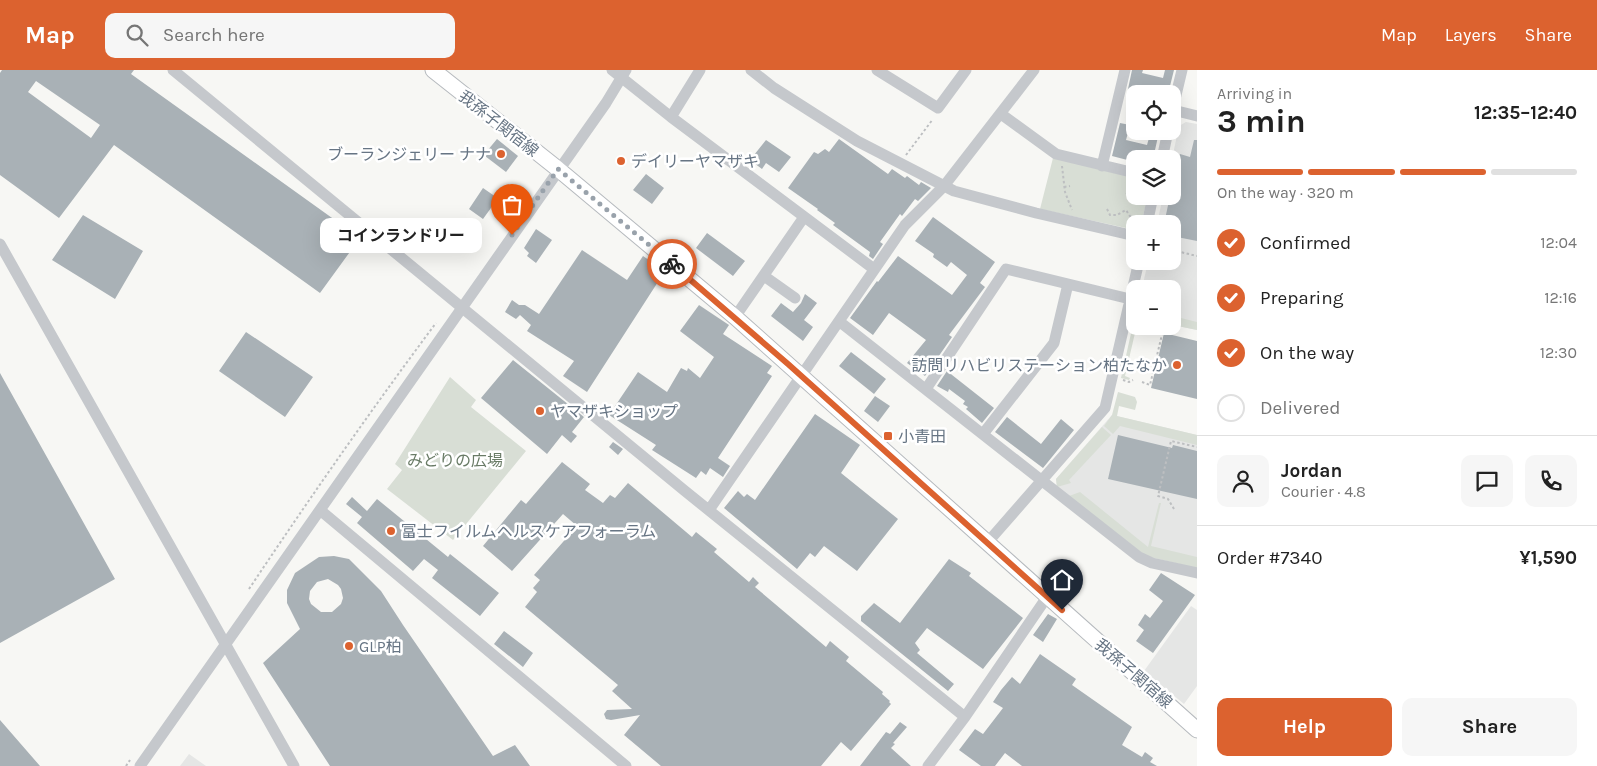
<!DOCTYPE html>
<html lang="en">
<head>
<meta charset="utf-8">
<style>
  :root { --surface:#fff; --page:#f6f6f6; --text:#222; --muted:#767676; --line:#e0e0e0; --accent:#dc622f }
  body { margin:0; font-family:Karla,"Noto Sans JP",sans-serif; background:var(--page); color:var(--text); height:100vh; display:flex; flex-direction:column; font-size:19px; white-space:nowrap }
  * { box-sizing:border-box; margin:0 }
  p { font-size:16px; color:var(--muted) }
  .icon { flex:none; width:28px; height:28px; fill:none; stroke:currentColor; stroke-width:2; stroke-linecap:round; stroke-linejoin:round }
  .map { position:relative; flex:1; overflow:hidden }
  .drawer { display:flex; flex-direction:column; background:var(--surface); width:400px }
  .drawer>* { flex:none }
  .controls { position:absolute; left:1126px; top:15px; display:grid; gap:10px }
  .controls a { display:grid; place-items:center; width:55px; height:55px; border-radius:10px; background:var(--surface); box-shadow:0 5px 20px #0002; font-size:25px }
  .pin { position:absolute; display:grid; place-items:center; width:42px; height:42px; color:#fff; margin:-51px -21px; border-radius:50% 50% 50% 0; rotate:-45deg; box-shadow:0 0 5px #0007 }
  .pin .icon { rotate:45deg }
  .courier { position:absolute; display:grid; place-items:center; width:50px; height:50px; margin:-25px; border:4px solid #dc622f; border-radius:50%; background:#fff; color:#222; box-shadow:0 1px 6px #0007 }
  .bubble { position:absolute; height:35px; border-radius:10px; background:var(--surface); box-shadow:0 5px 20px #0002; font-size:16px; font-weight:700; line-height:35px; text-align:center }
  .headline em { font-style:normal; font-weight:700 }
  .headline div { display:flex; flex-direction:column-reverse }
  .headline { display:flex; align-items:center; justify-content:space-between; height:85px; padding:0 20px }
  h1 { font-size:32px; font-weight:700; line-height:38px }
  .bar { display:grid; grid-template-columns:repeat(4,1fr); gap:8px 5px; align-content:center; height:60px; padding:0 20px }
  .bar i { height:6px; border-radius:4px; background:var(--line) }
  .bar .on { background:var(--accent) }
  .bar p { grid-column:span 4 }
  .line { display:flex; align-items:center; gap:12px; padding:0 20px; border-top:1px solid var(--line) }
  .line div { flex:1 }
  .round { display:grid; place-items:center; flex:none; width:52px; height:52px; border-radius:10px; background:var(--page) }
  ol { padding:0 20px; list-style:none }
  li { display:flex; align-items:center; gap:15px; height:55px }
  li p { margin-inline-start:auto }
  li .icon { padding:5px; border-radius:50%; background:var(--accent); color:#fff; stroke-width:4 }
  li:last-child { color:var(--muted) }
  li i { width:28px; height:28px; border:2px solid var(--line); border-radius:50% }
  .action { display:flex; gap:10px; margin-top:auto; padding:10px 20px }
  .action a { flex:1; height:58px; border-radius:10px; background:var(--accent); color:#fff; font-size:20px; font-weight:700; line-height:58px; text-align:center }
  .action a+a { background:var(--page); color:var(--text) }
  header { display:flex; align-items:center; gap:30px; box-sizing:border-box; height:70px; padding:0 25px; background:var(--accent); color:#fff }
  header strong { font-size:24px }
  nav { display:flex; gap:28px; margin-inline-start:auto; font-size:18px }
  .search { width:350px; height:45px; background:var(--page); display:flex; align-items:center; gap:12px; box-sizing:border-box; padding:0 18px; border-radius:10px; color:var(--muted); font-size:19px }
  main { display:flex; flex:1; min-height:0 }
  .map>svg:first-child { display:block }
  .built { fill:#e5e6e5 }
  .green { fill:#d8ded5 }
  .building { fill:#a9b1b6; fill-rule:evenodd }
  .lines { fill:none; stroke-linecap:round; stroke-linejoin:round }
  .major-casing { stroke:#b6babe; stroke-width:17 }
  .path { stroke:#bdbfc1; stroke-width:2; stroke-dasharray:2.5 2.5; stroke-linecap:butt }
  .minor { stroke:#c5c8cc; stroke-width:11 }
  .major { stroke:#fff; stroke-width:15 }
  .done { stroke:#99a2ab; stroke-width:5; stroke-dasharray:0 9 }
  .route { stroke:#dc622f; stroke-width:6 }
  .poi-dot { fill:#dc622f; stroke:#fff; stroke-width:2 }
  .labels { text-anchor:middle; stroke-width:5; stroke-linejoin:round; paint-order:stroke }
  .street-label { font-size:16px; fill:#677584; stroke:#fff }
  .poi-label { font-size:16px; fill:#677584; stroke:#fff; text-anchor:start }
  .park-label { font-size:16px; fill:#697b66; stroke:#fff }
</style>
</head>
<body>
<header>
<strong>Map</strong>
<div class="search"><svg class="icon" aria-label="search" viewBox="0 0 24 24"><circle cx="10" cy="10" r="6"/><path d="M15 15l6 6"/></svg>Search here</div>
<nav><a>Map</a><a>Layers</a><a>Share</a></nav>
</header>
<main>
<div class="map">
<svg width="1197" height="696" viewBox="0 0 1197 696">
  <rect width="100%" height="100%" fill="#f7f7f4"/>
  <path class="built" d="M1186 52 1197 54V260L1173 255 1172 219H1142L1148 191H1172V154H1157L1163 126H1172V89L1179 56Z
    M1112 345 1197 365V498L1150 487 1057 417 1056 409Z
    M1191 536 1197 540V616L1184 634 1144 601Z
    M189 684 206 696H180Z"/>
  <path class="green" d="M1053 88 1135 108V126H1148L1141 154H1135V160L1040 139Z
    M1173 246 1197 252V260L1173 255Z
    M1132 259 1144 263 1143 264 1135 263 1125 306 1130 308 1129 310 1121 308Z
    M450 307 476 330 471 337 526 381 453 470 387 419 402 400 395 394Z
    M1118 322 1135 327 1137 332 1135 340 1119 336 1117 346 1197 365V375L1120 356 1113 364 1104 356 1112 345Z
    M1102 357 1111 365 1069 410 1071 413 1057 417 1056 409Z
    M1080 422 1148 477 1159 433H1161L1151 476 1197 487V498L1150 487 1143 484 1069 426Z"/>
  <path class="building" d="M2 0H134L131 4 360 168 320 223 114 75 59 148 0 105V3ZM36 11 100 55 91 68 28 22Z
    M1132 0H1143L1142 3 1163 8 1165 0H1174L1168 24H1146L1128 19Z
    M1120 53 1130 55 1126 70 1147 75 1151 61 1159 62 1153 89H1135V92L1112 86Z
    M497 69 518 86 506 102 485 86 488 82 487 81Z
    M839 69 888 104 892 99 905 108 907 106 919 115 921 112 931 118 918 131 915 129 902 146 900 144 880 172 883 174 873 189 869 186 870 182 833 155 835 153 817 140 818 139 788 118 814 82 818 84 825 79 829 82Z
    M766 70 791 87 779 102 766 93 762 99 750 90Z
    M1194 70H1197V171L1172 166V154H1164L1170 126H1172V116L1180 84 1190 87Z
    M646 104 664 118 652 134 633 120Z
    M483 118 496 127 494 130 496 131 483 149 469 139Z
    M83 145 143 181 115 229 52 190Z
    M933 147 995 192 980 213 985 217 949 265 952 267 925 306 907 293 926 270 889 243 873 265 850 248 877 211 878 212 898 186 952 225 967 205 951 192 947 197 933 187 934 184 915 171Z
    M536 159 552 170 536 193 527 186 529 183 524 178Z
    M707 163 745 191 733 206 696 178Z
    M582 180 627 210 643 186 665 201 587 322 563 306 574 291 527 261 531 255 520 245 516 249 505 242 512 230 519 235H525L539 244Z
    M805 224 817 233 804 250 813 257 803 271 771 246 781 233 793 242 801 233Z
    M699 235 729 255 723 264 772 296 767 303 772 306 718 388 730 396 723 407 710 398 706 405 701 401 696 408 652 380 656 375 609 345 638 302 667 322 681 298 687 301 688 298 700 308 714 287 680 261Z
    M246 262 313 307 285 347 219 301Z
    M1164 263 1197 271V329L1151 318Z
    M851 282 886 309 874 324 839 296Z
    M513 290 584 347 572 362 577 366 571 373 562 365 547 384 481 328Z
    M947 301 994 338 982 353 966 339 968 337 963 334 965 331 949 319 948 322 937 316Z
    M0 303 115 509 0 573Z
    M875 326 890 336 878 352 864 341Z
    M815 344 860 375 841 403 898 449 857 501 824 476 815 487 810 483 797 499 724 438 738 421 744 427 747 424 755 430Z
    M1007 347 1041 374 1061 349 1074 360 1043 398 995 362Z
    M1118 365 1172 378 1173 375 1197 381V429L1108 409Z
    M613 372 623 379 618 385 609 377Z
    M562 392 590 414 585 420 603 433 610 425 615 428 628 413 692 467 696 462 717 479 714 482 749 512 753 507 759 513 755 517 826 577 830 571 849 587 846 591 883 622 882 624 890 631 889 632 891 634 851 681 841 672 821 696H661L624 665 640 645 611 650 606 649 604 644 607 640 632 639 612 621 618 615 525 537 537 522 533 518 540 510 534 505 577 456 563 444 512 501 483 476 521 430 526 434Z
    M352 427 367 441 377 429 448 487 450 484 499 523 480 546 432 508 438 500 424 489 413 501 357 453 362 447 346 434Z
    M334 486 349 489 381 521 403 555 493 686 515 675 530 696H330L263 593 300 559 287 533V520L295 503 319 487ZM328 509 338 515 341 519 343 528 341 534 332 542H321L311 534 309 529 310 521 317 512Z
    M949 489 971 503 969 506 1023 548 983 599 927 558 915 573 920 580 917 583 954 614 948 621 861 551V546L874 533 900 553Z
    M1161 503 1195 525 1153 583 1136 571 1144 560 1138 555 1145 544 1150 548 1163 531 1149 520Z
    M1048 544 1057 549 1043 572 1033 565Z
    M504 561 533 583 523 597 494 574Z
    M1040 584 1076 609 1072 615 1132 657 1122 675 1142 687 1145 682 1153 688 1150 692 1157 696H1022L1005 683 995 696H981L959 680 975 659 983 664 1003 638 993 632 1001 620 1012 607 1020 614Z
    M0 650 40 696H0Z
    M900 652 907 657 893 673 895 674 891 678 911 696H860L886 662 890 664Z"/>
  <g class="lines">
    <defs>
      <path id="major" d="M433 0 558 99 735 247 1197 660"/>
    </defs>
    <use href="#major" class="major-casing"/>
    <path class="path" d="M906 85 933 49
      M1062 96 1065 122 1072 140
      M1064 117 1070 116
      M1126 124 1135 119
      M1107 139 1110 145H1117L1126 140 1135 154
      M1172 180 1197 186
      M1123 310 1129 312 1133 310
      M1142 312 1150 315 1164 256
      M1174 439 1168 429 1158 426 1171 371 1197 377
      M249 519C309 429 371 340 436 253
      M126 696 130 690"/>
    <path class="minor" d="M173 0 685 421 965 647
      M612 0 671 47 874 199
      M751 0 774 18 857 71 954 121 1036 143 1135 166
      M877 0 938 38 966 0
      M1173 40 1197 46
      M1172 42 1182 0
      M1001 44 1056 84 1135 103
      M671 47 700 0
      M1162 89 1168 61
      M1102 96 1125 0
      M1147 154 1153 126
      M0 174 294 696
      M764 206 795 228
      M735 247 804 147
      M840 252 1139 487 1152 493 1197 503
      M926 319 1006 199 1130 229
      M983 364 1054 273 1068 214
      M320 440 626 696
      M709 440 905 155 944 116 1034 0
      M987 473 1105 338 1139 191
      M140 696 606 33 626 0
      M928 696 965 647 1047 527"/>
    <use href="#major" class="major"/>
  </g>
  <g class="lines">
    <path class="done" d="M512 165 558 99 672 194"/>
    <path class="route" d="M672 194 788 294 1062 540"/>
  </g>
  <g class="poi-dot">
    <circle cx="501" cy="84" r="5"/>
    <circle cx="621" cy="91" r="5"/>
    <circle cx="1177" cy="295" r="5"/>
    <circle cx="540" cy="341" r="5"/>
    <rect x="883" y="361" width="10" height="10" rx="2.5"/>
    <circle cx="391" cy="461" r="5"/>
    <circle cx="349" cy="576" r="5"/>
  </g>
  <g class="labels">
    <g class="street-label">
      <text transform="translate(499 53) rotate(38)" y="6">我孫子関宿線</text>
      <text transform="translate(1134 603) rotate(41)" y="6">我孫子関宿線</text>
    </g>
    <g class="poi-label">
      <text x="491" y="90" text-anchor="end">ブーランジェリー ナナ</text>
      <text x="631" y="97">デイリーヤマザキ</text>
      <text x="1167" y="301" text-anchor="end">訪問リハビリステーション柏たなか</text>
      <text x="550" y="347">ヤマザキショップ</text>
      <text x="898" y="372">小青田</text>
      <text x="401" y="467">富士フイルムヘルスケアフォーラム</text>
      <text x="359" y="582">GLP柏</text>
    </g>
    <g class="park-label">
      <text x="455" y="396">みどりの広場</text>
    </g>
  </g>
</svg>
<div class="controls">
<a><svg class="icon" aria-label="locate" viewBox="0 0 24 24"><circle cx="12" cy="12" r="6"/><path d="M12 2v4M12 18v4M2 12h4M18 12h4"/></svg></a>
<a><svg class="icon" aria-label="layers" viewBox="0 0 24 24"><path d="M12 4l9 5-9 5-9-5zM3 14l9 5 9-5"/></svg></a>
<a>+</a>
<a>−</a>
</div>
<div class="pin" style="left:512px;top:165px;background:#ea580c"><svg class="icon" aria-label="bag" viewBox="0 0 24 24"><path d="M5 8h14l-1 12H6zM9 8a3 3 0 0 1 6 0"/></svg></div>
<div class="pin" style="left:1062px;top:540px;background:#1f2937"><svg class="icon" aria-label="home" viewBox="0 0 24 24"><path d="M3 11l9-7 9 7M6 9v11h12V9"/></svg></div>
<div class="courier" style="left:672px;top:194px"><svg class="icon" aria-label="bike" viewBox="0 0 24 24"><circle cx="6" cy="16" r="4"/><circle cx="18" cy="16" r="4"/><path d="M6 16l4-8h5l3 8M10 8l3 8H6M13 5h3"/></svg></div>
<div class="bubble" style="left:320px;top:148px;width:162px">コインランドリー</div>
</div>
<section class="drawer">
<div class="headline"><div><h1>3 min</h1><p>Arriving in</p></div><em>12:35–12:40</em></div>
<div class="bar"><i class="on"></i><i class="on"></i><i class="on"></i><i></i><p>On the way · 320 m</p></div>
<ol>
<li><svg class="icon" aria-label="check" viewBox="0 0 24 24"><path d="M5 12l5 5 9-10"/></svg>Confirmed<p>12:04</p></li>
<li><svg class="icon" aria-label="check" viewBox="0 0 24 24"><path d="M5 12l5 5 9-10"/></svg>Preparing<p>12:16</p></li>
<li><svg class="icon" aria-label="check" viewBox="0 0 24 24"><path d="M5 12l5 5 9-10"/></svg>On the way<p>12:30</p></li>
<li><i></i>Delivered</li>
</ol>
<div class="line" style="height:90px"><a class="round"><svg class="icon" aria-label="person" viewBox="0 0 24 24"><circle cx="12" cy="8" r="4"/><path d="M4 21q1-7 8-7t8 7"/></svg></a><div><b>Jordan</b><p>Courier · 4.8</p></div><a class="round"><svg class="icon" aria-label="chat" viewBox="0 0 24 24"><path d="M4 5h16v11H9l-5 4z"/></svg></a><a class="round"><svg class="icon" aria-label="phone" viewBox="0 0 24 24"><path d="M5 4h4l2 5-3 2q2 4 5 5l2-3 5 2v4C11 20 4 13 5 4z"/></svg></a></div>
<div class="line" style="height:65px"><div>Order #7340</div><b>¥1,590</b></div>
<div class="action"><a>Help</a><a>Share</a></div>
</section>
</main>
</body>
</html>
